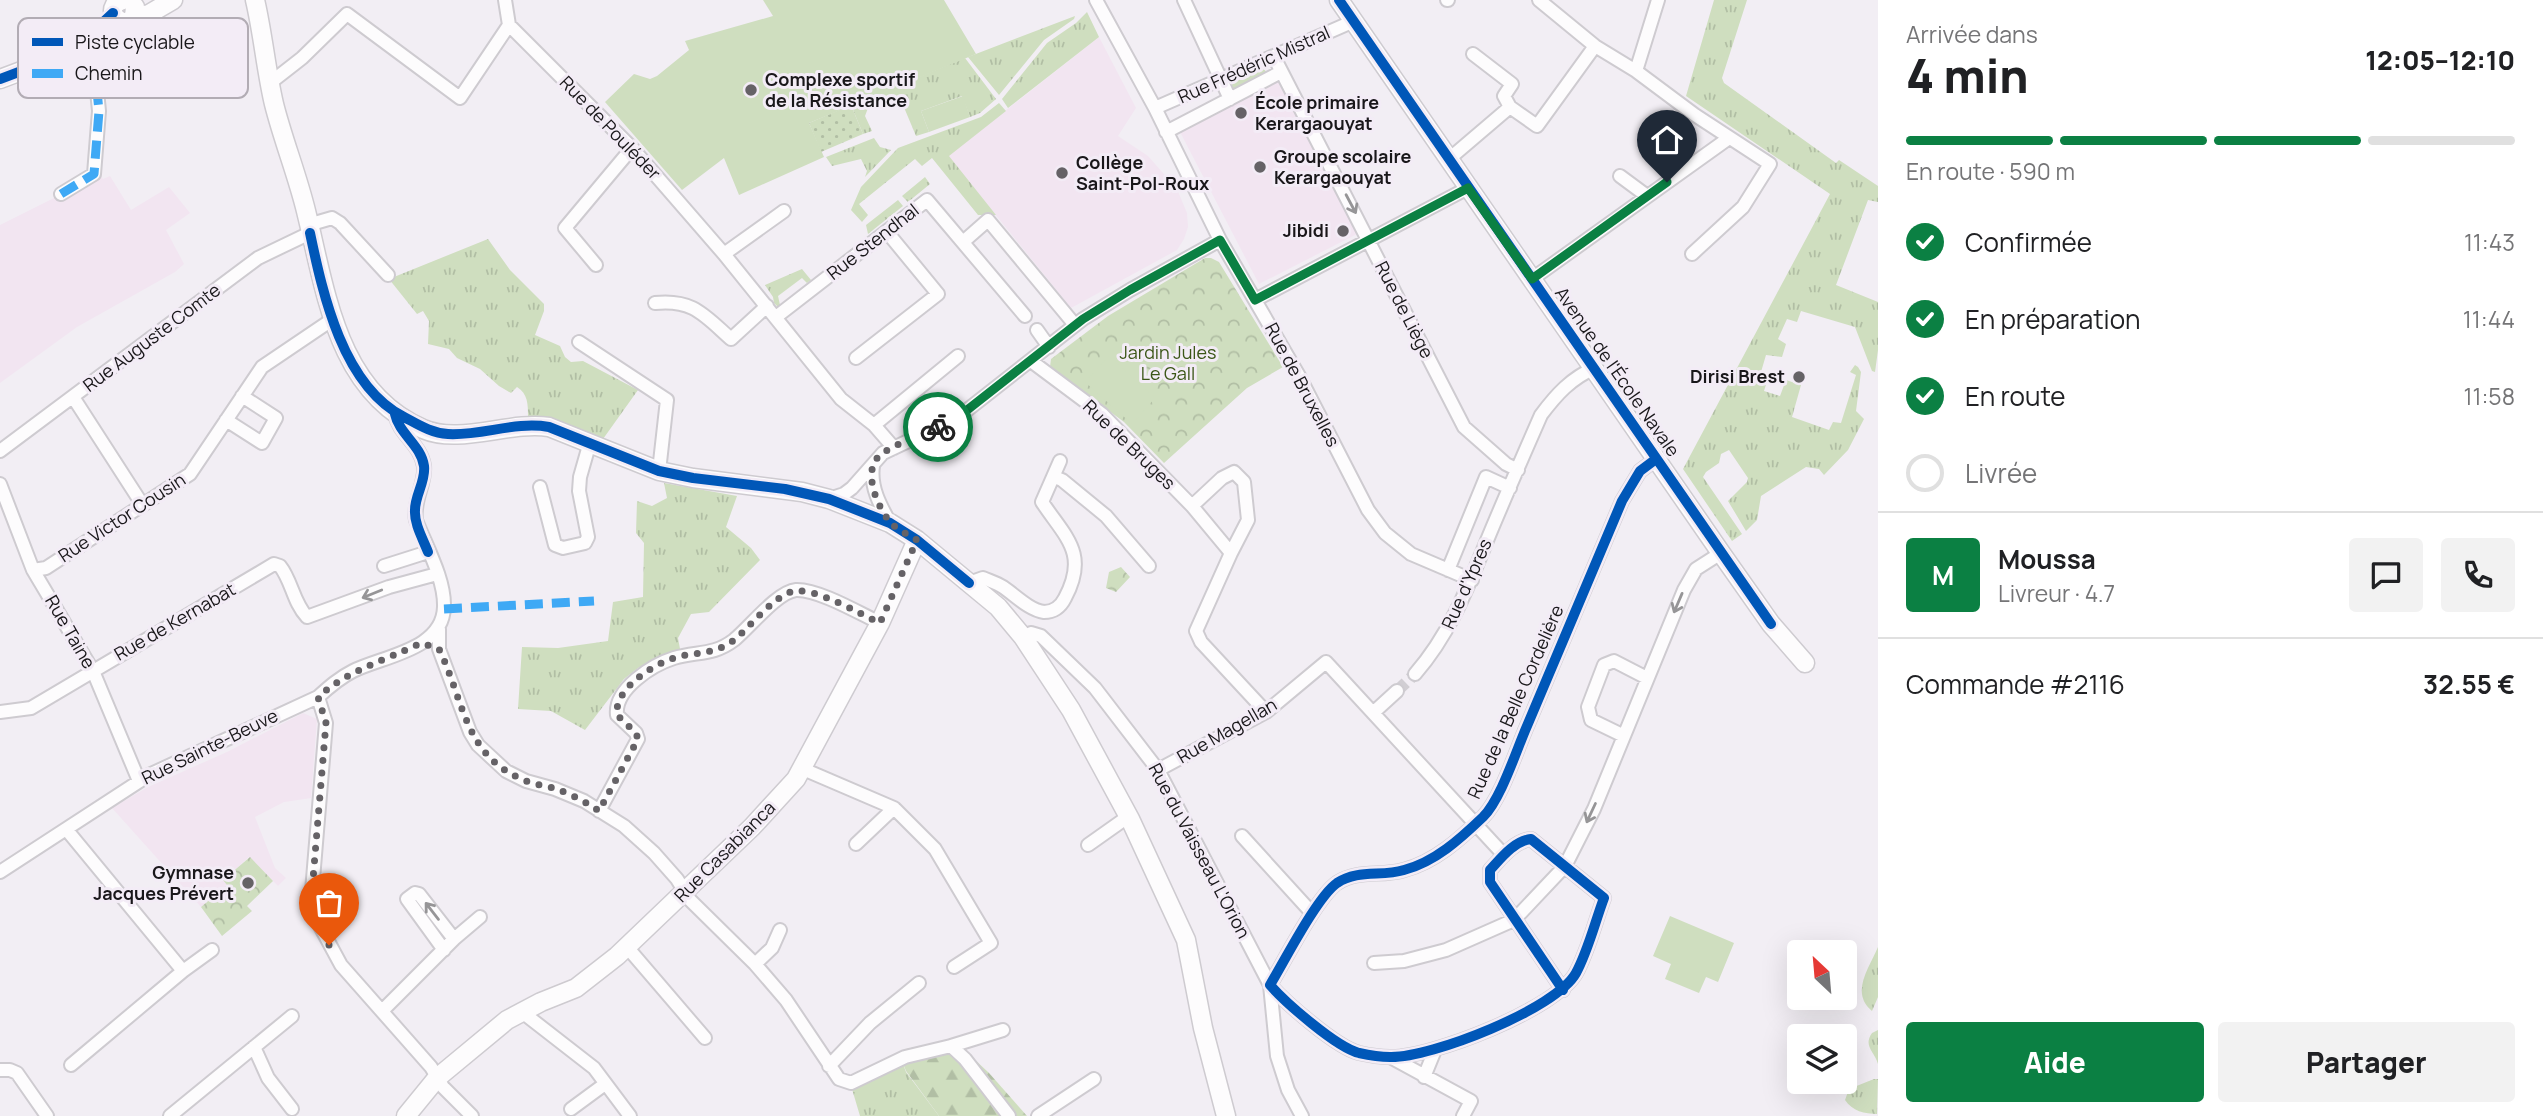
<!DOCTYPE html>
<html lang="fr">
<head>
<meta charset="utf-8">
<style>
  :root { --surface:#fff; --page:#f2f2f2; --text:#202124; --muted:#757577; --line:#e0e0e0; --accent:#0b8043 }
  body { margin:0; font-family:Manrope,sans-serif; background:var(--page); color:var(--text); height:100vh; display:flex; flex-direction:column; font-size:26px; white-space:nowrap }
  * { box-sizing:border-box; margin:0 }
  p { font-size:23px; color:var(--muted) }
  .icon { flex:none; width:38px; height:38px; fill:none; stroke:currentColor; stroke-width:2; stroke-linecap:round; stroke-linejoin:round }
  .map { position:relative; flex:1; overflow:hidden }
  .panel { display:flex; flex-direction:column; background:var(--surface); width:665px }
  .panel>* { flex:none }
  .needle { width:46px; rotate:334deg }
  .controls { position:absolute; left:1787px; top:940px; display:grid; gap:14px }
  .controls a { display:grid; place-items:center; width:70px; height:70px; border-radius:7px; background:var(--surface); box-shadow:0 7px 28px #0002; font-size:35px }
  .pin { position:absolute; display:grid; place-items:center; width:60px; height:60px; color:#fff; margin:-72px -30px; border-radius:50% 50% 50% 0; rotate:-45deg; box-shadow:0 0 7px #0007 }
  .pin .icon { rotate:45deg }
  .courier { position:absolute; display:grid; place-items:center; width:70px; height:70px; margin:-35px; border:5px solid #0b8043; border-radius:50%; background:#fff; color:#222; box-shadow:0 2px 9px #0007 }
  .headline em { font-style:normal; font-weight:800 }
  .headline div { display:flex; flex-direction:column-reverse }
  .headline { display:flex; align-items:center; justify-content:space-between; height:119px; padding:0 28px }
  h1 { font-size:46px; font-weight:800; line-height:52px }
  .bar { display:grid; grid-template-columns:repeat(4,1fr); gap:10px 7px; align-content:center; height:84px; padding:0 28px }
  .bar i { height:9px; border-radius:5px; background:var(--line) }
  .bar .selected { background:var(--accent) }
  .bar p { grid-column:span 4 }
  .line { display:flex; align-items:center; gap:18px; padding:0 28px; border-top:2px solid var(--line) }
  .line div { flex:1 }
  .round { display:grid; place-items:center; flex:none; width:74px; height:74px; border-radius:7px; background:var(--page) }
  ol { padding:0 28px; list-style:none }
  li { display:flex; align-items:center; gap:21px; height:77px }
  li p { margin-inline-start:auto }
  li .icon { padding:7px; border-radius:50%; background:var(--accent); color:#fff; stroke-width:4 }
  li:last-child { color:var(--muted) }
  li i { width:38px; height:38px; border:4px solid var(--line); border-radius:50% }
  .primary-button { display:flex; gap:14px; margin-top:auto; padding:14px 28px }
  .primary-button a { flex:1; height:80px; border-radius:7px; background:var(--accent); color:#fff; font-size:28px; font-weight:800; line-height:80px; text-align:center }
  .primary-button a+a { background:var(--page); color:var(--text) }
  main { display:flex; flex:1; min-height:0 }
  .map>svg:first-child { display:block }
  .education { fill:#f2e5f1 }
  .grass { fill:url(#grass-tufts) }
  .forest { fill:url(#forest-firs) }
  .park { fill:url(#park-crowns) }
  .garden { fill:url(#garden-dots) }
  .pitch { fill:#cfdebf }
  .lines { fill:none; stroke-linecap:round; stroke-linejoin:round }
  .street-tunnel { stroke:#d1ced3; stroke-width:12; stroke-dasharray:12 6; stroke-linecap:butt }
  .street-casing { stroke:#cecbd0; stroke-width:16 }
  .secondary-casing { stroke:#cecbd0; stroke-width:21 }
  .street { stroke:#fdfcfd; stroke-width:12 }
  .secondary { stroke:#fdfcfd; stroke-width:18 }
  .quiet { stroke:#3fa9f5; stroke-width:9; stroke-dasharray:18 9; stroke-linecap:butt }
  .cycleway-casing { stroke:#f3ecf6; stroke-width:15 }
  .cycleway { stroke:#0057b8; stroke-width:10 }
  .oneway { stroke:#969597 }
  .done { stroke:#656266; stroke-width:7; stroke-dasharray:0 12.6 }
  .route { stroke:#0b8043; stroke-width:9 }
  .poi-dot { fill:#656266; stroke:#f3ecf6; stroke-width:2.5 }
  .labels { text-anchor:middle; stroke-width:6; stroke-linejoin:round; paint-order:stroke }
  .street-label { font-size:18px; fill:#19171a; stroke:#f3ecf6 }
  .poi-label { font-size:18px; font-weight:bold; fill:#19171a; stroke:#f3ecf6; text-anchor:start }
  .park-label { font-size:18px; fill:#3b5617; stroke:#f3ecf6 }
  .key { fill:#f3ecf6; stroke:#b2acb4; stroke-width:2 }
  .key-label { font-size:19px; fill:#19171a }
</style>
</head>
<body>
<main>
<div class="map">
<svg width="1878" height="1116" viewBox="0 0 1878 1116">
  <defs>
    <pattern id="grass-tufts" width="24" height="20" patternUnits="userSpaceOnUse" patternTransform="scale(1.75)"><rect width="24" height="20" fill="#cfdebf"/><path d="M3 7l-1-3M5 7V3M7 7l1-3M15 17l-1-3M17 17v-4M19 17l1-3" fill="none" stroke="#b1bea4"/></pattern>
    <pattern id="forest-firs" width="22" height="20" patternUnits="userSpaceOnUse" patternTransform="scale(1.75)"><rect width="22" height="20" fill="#cfdebf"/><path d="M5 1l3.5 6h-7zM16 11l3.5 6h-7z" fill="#b1bea4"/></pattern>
    <pattern id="park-crowns" width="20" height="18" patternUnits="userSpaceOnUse" patternTransform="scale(1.75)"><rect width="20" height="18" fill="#cfdebf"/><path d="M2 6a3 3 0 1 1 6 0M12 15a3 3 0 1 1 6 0" fill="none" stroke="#b1bea4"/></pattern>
    <pattern id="garden-dots" width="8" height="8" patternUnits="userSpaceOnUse" patternTransform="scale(1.75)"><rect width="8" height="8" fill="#cfdebf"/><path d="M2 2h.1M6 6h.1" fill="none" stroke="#b1bea4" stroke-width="1.8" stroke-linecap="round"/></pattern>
  </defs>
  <rect width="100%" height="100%" fill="#f2eef4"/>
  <path class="education" d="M1099 37 1136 108 1118 136 1148 156 1177 189 1187 213 1188 227 1184 239 1177 250 1071 308 948 156Z
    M1277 80 1357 234 1259 284 1179 130Z
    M100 175 103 179 110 176 131 210 169 187 190 213 166 230 184 264 175 272 77 327 0 383V225Z
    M303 713 317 719 311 798 284 802 255 817 275 868 286 878 278 886 249 857 224 880 228 885 201 907 112 808 148 787 227 752Z"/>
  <path class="grass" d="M1714 0H1747L1722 78 1724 83 1836 163 1839 160 1878 186V202L1868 200 1836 285 1878 302V350L1875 372 1872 371 1855 327 1801 311 1797 322 1787 319 1778 339 1786 344 1782 357 1766 355 1761 372 1769 375 1764 391 1780 396 1786 380 1801 385 1792 417 1829 430 1833 422 1841 423 1856 375 1850 372 1855 365 1858 367 1861 372 1856 411 1864 419 1848 450 1824 475 1819 469 1806 467 1761 496 1757 520 1746 531 1728 501 1747 482 1748 478 1729 450 1721 454 1719 463 1706 472 1703 477 1742 534 1732 541 1683 469 1830 194 1686 96Z
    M1087 12 1099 37 1008 108 1002 99 1047 43 1076 23Z
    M1075 16 1074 19 1044 40 999 95 968 57Z
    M965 58 996 99 980 113 970 117 962 96 921 111 929 132 916 136 903 105 895 98 868 108 865 116 872 131 863 134 851 105Z
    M1264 69 1267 73 1232 91 1229 83Z
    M999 103 1006 111 949 156 996 215H978L932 158 922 166 915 159 859 204 868 215 862 222 851 210 861 187 898 148 981 117Z
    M874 138 880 147 891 150 865 177 867 171 861 159 832 166 826 157Z
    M925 177 930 184 908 202 902 196Z
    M898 200 903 206 868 234 866 225Z
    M488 239 510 270 544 304V311L535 335 560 346 565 357 571 362 583 361 638 390 603 439C578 429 556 418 528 417 528 404 528 394 517 387L511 393 499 386 480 369 457 358 449 349 428 344 429 321 423 311 417 314 389 279Z
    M802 269 811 280 807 283 802 278 778 296 780 305 778 307 774 303 773 297 765 285Z
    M664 483 737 496 726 527 751 548 760 560 709 612 691 614 678 638 680 649 638 668 624 679 585 730 551 711 518 709 522 647 558 648 608 641 613 602 643 597 644 543 636 533 637 501 652 506 667 498Z
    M1878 947V997L1872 1011C1850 993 1869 968 1878 947Z
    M1878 1030V1064C1874 1051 1863 1046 1872 1033Z
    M900 1056 906 1072 939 1116H860L852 1089Z
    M1874 1079H1878L1877 1114C1865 1114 1852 1111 1845 1100L1849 1089Z"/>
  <path class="forest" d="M953 1039 989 1073 1027 1116H939L906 1071 900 1056 906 1049Z"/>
  <path class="park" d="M1205 258H1211L1219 262 1283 367 1247 388 1164 463 1124 422 1050 367 1051 359 1108 316Z
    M1121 567 1130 577 1116 592 1106 588 1109 572Z
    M250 857 273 881 247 906 252 911 222 936 201 907 227 885 223 880Z"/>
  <path class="garden" d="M851 105 863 134 821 152 809 123Z"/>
  <path class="pitch" d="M763 0H944L976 54 809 123 824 157 739 195 724 158 682 190 605 102 634 74 650 79 657 76 689 50 685 41 773 16Z
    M963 96 970 117 929 132 921 111Z
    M1109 356 1155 398 1132 424 1085 382Z
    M1670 916 1734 943 1718 982 1706 977 1699 993 1665 979 1671 964 1653 956Z"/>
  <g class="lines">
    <path class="street-tunnel" d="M1397 691 1415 674"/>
    <defs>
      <path id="street" d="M505 0 509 25 632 148 724 254 841 399 874 425 894 448
        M1096 0 1155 108 1220 240 1299 376 1368 510 1385 533 1411 554 1472 580
        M1184 0 1230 99
        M1447 0H1448
        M1539 0 1595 46 1636 71 1695 115 1770 164 1743 207 1692 254
        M347 14 460 98 509 25
        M1473 54 1512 84 1504 96 1510 107
        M1274 57 1464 427 1506 464 1518 470
        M1636 71 1658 0
        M270 83 302 58 347 14
        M1155 108 1354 21
        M1166 132 1281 72
        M1449 159 1510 107 1537 126 1595 46
        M1620 176 1647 196
        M61 194 94 174 99 111 97 91 80 44
        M308 225 332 218 340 223 388 275
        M963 242 988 220 1075 325
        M724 254 784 211
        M596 265 565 228 632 148
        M1532 279 1729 138
        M1255 300 1468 188
        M655 303C693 299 704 315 731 339L767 306
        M776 317 927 200 1025 316
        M1037 330 1049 347
        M579 342 667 400 659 471
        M856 358 938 294 887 232
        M1031 361 1102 414 1192 506 1231 553 1196 631 1201 642 1266 712
        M73 397 142 504
        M226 420 262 443 276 418 242 396
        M874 425 958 356
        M0 451 258 258 310 233
        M873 466C870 487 880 505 890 523
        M1054 477 1062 480 1106 516 1149 566
        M0 484 33 570 93 671 139 781
        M540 487 555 545 563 548 585 543 588 537 579 491 580 477 590 442
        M829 499 844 494 852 488 883 453 957 418 1083 319 1130 290 1220 240
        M1192 506 1222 478 1234 472 1244 482 1248 520 1231 553
        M384 566 428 552
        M33 570 46 568 190 474 262 367 333 319
        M1448 570 1486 477 1510 488
        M969 583 983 578C990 581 997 583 1003 587 1015 595 1029 610 1044 612 1054 612 1061 606 1065 598 1089 553 1065 537 1042 502L1060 461
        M439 629V649L470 732 478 745 506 771 526 781 555 789 584 801 624 826 654 853 677 879 690 900 755 964 786 1000 839 1079 851 1083 905 1057 951 1046 965 1059 1009 1116
        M1023 637 1031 633 1041 636 1095 688 1158 770 1270 985 1277 1056 1288 1090 1302 1116
        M1415 674C1450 634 1468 587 1488 538 1505 497 1523 456 1541 415 1556 395 1571 378 1595 368
        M318 697 326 723 311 903 314 915 341 965 431 1067 443 1087 472 1116
        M0 712 31 708 274 564 280 566C292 581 293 602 307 617L389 587 437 574
        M1374 712 1397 691
        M1624 736 1591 720 1588 707 1604 665 1614 661 1647 678
        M803 769 894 808 935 849 991 943 954 967
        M1158 770 1266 712 1326 662 1504 855
        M599 811 638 739 636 733 617 715C614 689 652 665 674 658 697 651 713 656 734 640 750 627 777 592 796 590 818 589 859 613 880 623
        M66 829 183 971 71 1065
        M1242 836 1312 913
        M856 844 894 808
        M1088 845 1129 816
        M0 872 149 775 318 697C329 687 339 678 353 671 383 656 443 650 444 607 445 579 426 546 416 520 413 500 426 483 424 466 421 445 399 434 395 414
        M627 947 705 1038
        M444 950 407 899 415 893 419 894 454 939
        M1374 963 1404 961 1446 950 1514 920 1565 866 1594 809 1684 590 1696 569 1721 553
        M755 964 772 948 780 930
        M183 971 212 950
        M1563 990 1490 882V870C1501 858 1514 841 1531 839L1604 898C1595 922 1588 951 1576 973 1556 1009 1431 1058 1390 1057 1380 1057 1368 1055 1359 1053 1336 1047 1286 1003 1270 985 1284 962 1317 897 1337 883 1358 869 1381 877 1404 870 1435 862 1460 839 1483 817 1501 799 1516 751 1527 726 1559 651 1590 576 1622 501L1640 471 1656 459
        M382 1011 454 939 480 917
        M522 1012 594 1068 630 1116
        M951 1046 1003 1030
        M254 1047 268 1078 292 1109
        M1392 1058 1471 1101 1463 1116
        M829 1066 870 1023 919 983
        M0 1070H10L17 1073 47 1116
        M1424 1077 1435 1050
        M571 1109 605 1084
        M170 1116 292 1016
        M1038 1116 1094 1079"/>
      <path id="secondary" d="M255 0C263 34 266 70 274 104 283 140 297 174 306 211 326 292 337 392 423 429 460 445 509 421 549 427L659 471 693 478 802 492 829 499 890 523 917 540 998 607 1023 637 1071 710 1130 819 1186 940 1203 1028 1226 1116
        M1339 0 1721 553 1771 624 1805 663
        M134 17 149 14 173 0
        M121 22 114 16C111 8 115 2 123 0
        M0 79 61 56 121 22H128L134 17 135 7
        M406 1116 437 1078 507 1020 541 1002 576 988 617 956 752 827 796 779 880 623 917 540"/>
    </defs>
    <use href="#street" class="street-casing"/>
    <use href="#secondary" class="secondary-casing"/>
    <use href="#street" class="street"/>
    <use href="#secondary" class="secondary"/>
    <path class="quiet" d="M61 194 94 174 99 111 97 91 80 44
      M444 609 594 601"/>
    <defs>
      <path id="cycleway" d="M1339 0 1771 624
        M0 79 61 56 80 44 113 13
        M310 233C323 295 343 386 404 417 419 425 431 433 448 434 482 436 515 421 549 427L659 471 693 478 785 489 829 499 890 523 917 540 969 583
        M395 414C399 434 421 445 424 466 426 481 415 495 415 510 414 524 423 539 428 552
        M1563 990 1490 882V870C1501 858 1514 841 1531 839L1604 898C1595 922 1588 951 1576 973 1556 1009 1431 1058 1390 1057 1380 1057 1368 1055 1359 1053 1336 1047 1286 1003 1270 985 1284 962 1317 897 1337 883 1358 869 1381 877 1404 870 1435 862 1460 839 1483 817 1501 799 1516 751 1527 726 1559 651 1590 576 1622 501L1640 471 1656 459"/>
    </defs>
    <use href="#cycleway" class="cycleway-casing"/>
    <use href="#cycleway" class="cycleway"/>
  </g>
  <defs><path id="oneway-shaft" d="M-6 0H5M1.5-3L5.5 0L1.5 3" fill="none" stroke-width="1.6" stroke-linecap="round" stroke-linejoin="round" transform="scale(1.75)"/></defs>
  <g class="oneway">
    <use href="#oneway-shaft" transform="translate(1351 204) rotate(62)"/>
    <use href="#oneway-shaft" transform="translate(372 594) rotate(158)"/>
    <use href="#oneway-shaft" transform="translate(1678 603) rotate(113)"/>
    <use href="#oneway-shaft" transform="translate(1591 813) rotate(115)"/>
    <use href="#oneway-shaft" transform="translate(432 911) rotate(-128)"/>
  </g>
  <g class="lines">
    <path class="done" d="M329 945 314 915 311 903 326 723 318 697C350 669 384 661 421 643L439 649C464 700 464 756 524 780 534 785 546 785 556 789 571 794 586 802 599 811L638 739 636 733 617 715C614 689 652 665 674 658 697 651 712 656 734 640 750 627 777 592 796 591 818 589 858 613 880 623L917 540C909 535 896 529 890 522 878 508 862 472 879 456 890 446 923 434 938 427"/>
    <path class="route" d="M938 427 957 418 1083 319 1130 290 1220 240 1255 300 1468 188 1532 279 1667 182"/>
  </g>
  <g class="poi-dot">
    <circle cx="751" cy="90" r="7"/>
    <circle cx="1241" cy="113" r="7"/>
    <circle cx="1260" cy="167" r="7"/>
    <circle cx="1062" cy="173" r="7"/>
    <circle cx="1343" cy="231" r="7"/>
    <circle cx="1799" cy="377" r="7"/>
    <circle cx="248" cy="883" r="7"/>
  </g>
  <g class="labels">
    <g class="street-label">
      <text transform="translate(1254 65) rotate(-24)" y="6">Rue Frédéric Mistral</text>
      <text transform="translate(610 128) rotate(46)" y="6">Rue de Pouléder</text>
      <text transform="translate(873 242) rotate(-38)" y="6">Rue Stendhal</text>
      <text transform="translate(1404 310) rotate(63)" y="6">Rue de Liège</text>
      <text transform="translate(152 338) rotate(-37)" y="6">Rue Auguste Comte</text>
      <text transform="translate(1617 372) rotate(55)" y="6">Avenue de l'École Navale</text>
      <text transform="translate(1302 385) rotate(62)" y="6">Rue de Bruxelles</text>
      <text transform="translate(1129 445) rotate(44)" y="6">Rue de Bruges</text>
      <text transform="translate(122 518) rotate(-33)" y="6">Rue Victor Cousin</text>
      <text transform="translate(1467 584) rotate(-66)" y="6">Rue d'Ypres</text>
      <text transform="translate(175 622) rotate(-30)" y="6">Rue de Kernabat</text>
      <text transform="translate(70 632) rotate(60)" y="6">Rue Taine</text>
      <text transform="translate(1516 702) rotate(-66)" y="6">Rue de la Belle Cordelière</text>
      <text transform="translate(1227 731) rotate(-30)" y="6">Rue Magellan</text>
      <text transform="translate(210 747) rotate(-26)" y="6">Rue Sainte-Beuve</text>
      <text transform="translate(1199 851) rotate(62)" y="6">Rue du Vaisseau L'Orion</text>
      <text transform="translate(725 852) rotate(-45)" y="6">Rue Casabianca</text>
    </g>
    <g class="poi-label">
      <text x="765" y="86">Complexe sportif<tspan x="765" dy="21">de la Résistance</tspan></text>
      <text x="1255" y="109">École primaire<tspan x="1255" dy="21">Kerargaouyat</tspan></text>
      <text x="1274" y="163">Groupe scolaire<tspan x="1274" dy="21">Kerargaouyat</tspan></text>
      <text x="1076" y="169">Collège<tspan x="1076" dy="21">Saint-Pol-Roux</tspan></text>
      <text x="1329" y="237" text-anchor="end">Jibidi</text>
      <text x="1785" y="383" text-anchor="end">Dirisi Brest</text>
      <text x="234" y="879" text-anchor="end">Gymnase<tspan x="234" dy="21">Jacques Prévert</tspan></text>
    </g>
    <g class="park-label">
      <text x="1168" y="359">Jardin Jules<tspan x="1168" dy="21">Le Gall</tspan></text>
    </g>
  </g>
  <rect x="18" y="18" width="230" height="80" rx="10" class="key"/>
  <rect x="32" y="38" width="31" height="8" fill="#0057b8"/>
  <rect x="32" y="69" width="31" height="9" fill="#3fa9f5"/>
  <g class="key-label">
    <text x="75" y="49">Piste cyclable</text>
    <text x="75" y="80">Chemin</text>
  </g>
</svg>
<div class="controls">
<a><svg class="needle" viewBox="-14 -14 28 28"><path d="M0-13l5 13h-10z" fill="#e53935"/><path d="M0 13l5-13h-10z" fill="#757577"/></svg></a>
<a><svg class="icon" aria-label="layers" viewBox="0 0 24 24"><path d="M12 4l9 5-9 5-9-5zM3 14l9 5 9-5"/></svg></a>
</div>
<div class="pin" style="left:329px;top:945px;background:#ea580c"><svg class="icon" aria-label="bag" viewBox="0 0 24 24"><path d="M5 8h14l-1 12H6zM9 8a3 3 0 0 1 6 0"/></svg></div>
<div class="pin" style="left:1667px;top:182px;background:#1f2937"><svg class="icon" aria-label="home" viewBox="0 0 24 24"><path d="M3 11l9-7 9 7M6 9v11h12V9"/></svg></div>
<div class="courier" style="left:938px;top:427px"><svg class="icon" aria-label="bike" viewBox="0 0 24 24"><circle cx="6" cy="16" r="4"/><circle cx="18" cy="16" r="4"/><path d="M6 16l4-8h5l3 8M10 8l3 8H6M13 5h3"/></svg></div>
</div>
<section class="panel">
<div class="headline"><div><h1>4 min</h1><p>Arrivée dans</p></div><em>12:05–12:10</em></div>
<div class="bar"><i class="selected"></i><i class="selected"></i><i class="selected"></i><i></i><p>En route · 590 m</p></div>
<ol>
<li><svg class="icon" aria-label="check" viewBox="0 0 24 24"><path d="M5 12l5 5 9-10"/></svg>Confirmée<p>11:43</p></li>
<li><svg class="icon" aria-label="check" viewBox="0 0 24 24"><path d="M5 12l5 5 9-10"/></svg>En préparation<p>11:44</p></li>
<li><svg class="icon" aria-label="check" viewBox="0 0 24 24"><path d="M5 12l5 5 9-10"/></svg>En route<p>11:58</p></li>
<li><i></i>Livrée</li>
</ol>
<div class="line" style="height:126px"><b class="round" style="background:var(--accent);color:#fff">M</b><div><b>Moussa</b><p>Livreur · 4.7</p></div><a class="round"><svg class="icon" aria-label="chat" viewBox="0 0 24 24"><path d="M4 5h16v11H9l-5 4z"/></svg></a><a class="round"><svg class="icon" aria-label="phone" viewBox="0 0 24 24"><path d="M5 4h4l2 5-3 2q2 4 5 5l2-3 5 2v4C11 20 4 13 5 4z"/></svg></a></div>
<div class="line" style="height:91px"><div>Commande #2116</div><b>32.55 €</b></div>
<div class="primary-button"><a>Aide</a><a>Partager</a></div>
</section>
</main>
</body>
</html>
